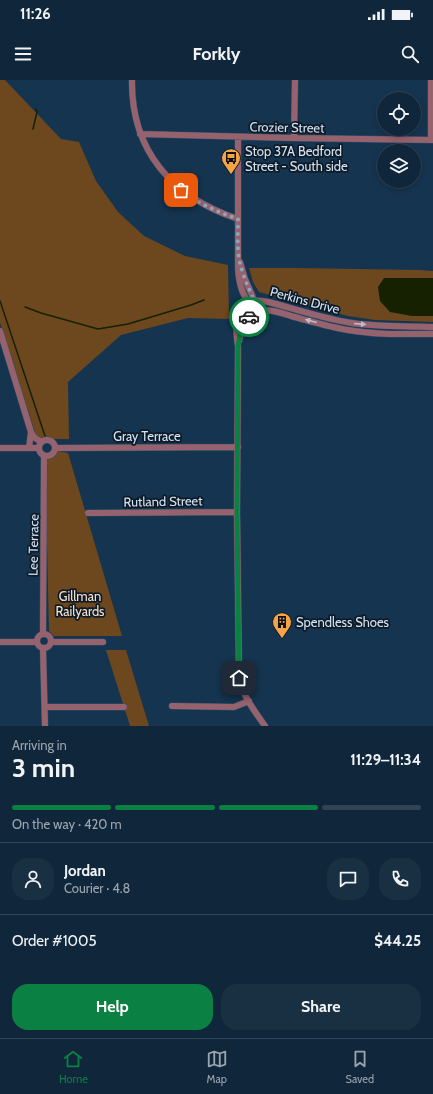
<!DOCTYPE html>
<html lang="en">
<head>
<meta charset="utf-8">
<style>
  :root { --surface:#10273b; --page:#192f42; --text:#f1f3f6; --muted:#9ca5af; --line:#304455; --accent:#0b8043 }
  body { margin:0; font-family:Cabin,sans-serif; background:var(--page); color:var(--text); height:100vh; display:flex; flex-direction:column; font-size:15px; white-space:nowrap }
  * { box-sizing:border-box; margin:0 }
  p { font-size:13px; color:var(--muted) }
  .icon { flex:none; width:22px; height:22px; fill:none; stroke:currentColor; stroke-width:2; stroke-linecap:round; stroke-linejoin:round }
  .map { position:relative; height:646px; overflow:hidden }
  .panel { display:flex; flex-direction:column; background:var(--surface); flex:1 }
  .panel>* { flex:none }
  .tools { position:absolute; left:377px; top:12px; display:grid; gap:8px }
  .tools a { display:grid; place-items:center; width:44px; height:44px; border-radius:50%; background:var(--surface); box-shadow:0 2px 6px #0003,0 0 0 1px var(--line); font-size:20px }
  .pin { position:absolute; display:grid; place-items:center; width:34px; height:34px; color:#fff; margin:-17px; border-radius:8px; box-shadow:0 2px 6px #0006 }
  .courier { position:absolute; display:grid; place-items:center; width:40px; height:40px; margin:-20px; border:3px solid #0b8043; border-radius:50%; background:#fff; color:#222; box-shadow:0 1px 5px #0007 }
  .head em { font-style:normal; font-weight:800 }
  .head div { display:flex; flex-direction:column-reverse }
  .head { display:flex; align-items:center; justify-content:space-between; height:68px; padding:0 12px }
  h1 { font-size:26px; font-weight:800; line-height:30px }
  .bar { display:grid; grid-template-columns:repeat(4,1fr); gap:6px 4px; align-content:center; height:48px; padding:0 12px }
  .bar i { height:5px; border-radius:3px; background:var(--line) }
  .bar .current { background:var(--accent) }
  .bar p { grid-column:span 4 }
  .line { display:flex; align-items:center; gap:10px; padding:0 12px; border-top:1px solid var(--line) }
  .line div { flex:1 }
  .round { display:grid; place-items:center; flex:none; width:42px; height:42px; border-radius:16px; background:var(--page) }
  .button { display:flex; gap:8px; margin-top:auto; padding:8px 12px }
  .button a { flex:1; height:46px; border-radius:16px; background:var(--accent); color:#fff; font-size:16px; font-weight:800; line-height:46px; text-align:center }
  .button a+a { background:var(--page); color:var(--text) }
  .status { display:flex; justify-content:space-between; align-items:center; height:28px; padding:0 20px; background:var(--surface); direction:ltr }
  .status svg { height:11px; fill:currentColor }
  header { display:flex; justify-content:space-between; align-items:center; height:52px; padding:0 12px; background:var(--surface); font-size:18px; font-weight:800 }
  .tabs { display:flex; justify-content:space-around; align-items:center; height:56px; border-top:1px solid var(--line); background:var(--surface); font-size:11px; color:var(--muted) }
  .tabs a { display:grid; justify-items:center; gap:2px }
  .tabs .current { color:var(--accent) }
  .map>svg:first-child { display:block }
  .green { fill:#6d481e }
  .water { fill:#152100 }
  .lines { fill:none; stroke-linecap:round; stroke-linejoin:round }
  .stream { stroke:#152100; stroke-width:1.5 }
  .minor-casing { stroke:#335069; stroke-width:7 }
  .minor { stroke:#96626d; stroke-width:6 }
  .oneway { fill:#bfbccb }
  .done { stroke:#8fa5ba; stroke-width:4; stroke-dasharray:0 7.2 }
  .route { stroke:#0b8043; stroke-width:5 }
  .labels { text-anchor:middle; stroke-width:3.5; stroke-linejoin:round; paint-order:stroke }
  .street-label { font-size:13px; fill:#d0e2f3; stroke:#0e1b27 }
  .poi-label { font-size:13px; fill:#d0e2f3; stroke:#0e1b27; text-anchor:start }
  .park-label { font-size:13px; fill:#f6e0cc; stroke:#0e1b27 }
</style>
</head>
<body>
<div class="status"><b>11:26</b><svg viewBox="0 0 49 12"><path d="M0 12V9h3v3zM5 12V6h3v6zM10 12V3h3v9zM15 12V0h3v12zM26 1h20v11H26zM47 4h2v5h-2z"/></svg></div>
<header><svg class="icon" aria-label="menu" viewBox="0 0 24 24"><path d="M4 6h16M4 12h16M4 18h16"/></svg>Forkly<svg class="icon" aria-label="search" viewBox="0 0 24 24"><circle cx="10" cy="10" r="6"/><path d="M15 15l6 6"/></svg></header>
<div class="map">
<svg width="433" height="646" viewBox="0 0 433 646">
  <rect width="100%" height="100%" fill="#15344f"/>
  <path class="green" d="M0 0H5L61 59 79 62 96 101 118 132 144 156 185 176 228 185 229 239 188 238 121 255 68 302 69 359H37L0 243Z
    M249 188H296L419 190 433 191V242L375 240 348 236 259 212 253 202Z
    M58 371 68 373 122 556H54L49 551 45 378Z
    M106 570H126L149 646H130Z"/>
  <path class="water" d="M384 198H433V236H412L390 232 380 221 378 207Z"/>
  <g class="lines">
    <path class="stream" d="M33 49 37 32 36 29
      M0 221 45 356
      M25 227 41 233 98 249 128 244 191 225 204 220"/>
    <defs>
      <path id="minor" d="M132 0C131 71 172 117 238 139
        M140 54 292 58 433 60
        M238 57V183C238 195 240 210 247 220 250 225 255 228 259 232
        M294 58 295 0
        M431 60V0
        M240 182 245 199 255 222
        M0 251 31 352
        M239 261C242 247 247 234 262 231 271 229 282 233 291 236 310 241 329 247 348 250 376 255 405 254 433 254
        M39 368a8 8 0 1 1 16 0a8 8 0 1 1-16 0Z
        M0 368H39
        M29 368 31 352 34 357 41 362
        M56 368 238 367
        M88 433 237 432
        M37 561a7 7 0 1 1 14 0a7 7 0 1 1-14 0Z
        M43 554 44 376
        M0 562H37
        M51 562H103
        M43 569 45 646
        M172 626 234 627 249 621
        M45 627H124
        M265 646C254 630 240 613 239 593L237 432 238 266C234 240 233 214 268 222 296 229 324 239 352 243 379 247 406 246 433 247"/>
    </defs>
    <use href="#minor" class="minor-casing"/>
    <use href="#minor" class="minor"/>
  </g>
  <defs><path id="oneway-solid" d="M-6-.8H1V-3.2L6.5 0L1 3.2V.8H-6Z"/></defs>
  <g class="oneway">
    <use href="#oneway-solid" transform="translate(311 241) rotate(-165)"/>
    <use href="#oneway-solid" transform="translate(360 244) rotate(5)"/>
  </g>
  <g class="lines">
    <path class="done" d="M181 110C198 123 217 132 238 139 238 152 237 166 239 179 243 198 252 215 259 232L249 237"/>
    <path class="route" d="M239 598 237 432 238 266 241 250 249 237"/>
  </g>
  <defs>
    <symbol id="bus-pin" viewBox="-11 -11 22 30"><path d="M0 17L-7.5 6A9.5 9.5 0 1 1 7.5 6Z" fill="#f4a345" stroke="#0e1b27"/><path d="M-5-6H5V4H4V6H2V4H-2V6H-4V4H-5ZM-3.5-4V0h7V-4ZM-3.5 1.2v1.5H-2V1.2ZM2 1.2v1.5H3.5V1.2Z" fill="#111"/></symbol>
    <symbol id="building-pin" viewBox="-11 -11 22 30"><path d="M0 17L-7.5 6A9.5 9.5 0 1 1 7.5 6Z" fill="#f4a345" stroke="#0e1b27"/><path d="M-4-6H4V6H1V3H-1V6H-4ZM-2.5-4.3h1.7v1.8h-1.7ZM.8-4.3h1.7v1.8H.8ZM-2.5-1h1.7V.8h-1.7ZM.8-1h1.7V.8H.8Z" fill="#111"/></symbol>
  </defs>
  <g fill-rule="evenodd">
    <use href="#bus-pin" x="220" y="67" width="22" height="30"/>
    <use href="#building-pin" x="271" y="531" width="22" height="30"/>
  </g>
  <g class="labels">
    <g class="street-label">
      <text transform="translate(287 47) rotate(1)" y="5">Crozier Street</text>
      <text transform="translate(305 220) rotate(15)" y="5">Perkins Drive</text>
      <text x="147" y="361">Gray Terrace</text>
      <text transform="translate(163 421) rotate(-1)" y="5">Rutland Street</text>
      <text transform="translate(33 465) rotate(-89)" y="5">Lee Terrace</text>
    </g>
    <g class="poi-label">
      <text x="245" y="76">Stop 37A Bedford<tspan x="245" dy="15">Street - South side</tspan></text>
      <text x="296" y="547">Spendless Shoes</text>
    </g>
    <g class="park-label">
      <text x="80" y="521">Gillman<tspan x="80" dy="15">Railyards</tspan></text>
    </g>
  </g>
</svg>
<div class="tools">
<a><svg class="icon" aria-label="locate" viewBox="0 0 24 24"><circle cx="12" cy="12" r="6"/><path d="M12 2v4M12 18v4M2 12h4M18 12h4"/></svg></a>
<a><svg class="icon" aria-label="layers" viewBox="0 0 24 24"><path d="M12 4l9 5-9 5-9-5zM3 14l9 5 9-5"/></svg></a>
</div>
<div class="pin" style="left:181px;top:110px;background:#ea580c"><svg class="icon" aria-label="bag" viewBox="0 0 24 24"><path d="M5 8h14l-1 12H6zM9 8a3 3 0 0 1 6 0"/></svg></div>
<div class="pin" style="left:239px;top:598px;background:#1f2937"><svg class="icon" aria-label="home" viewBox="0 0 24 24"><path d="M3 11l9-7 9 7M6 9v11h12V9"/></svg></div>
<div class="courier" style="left:249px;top:237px"><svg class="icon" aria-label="car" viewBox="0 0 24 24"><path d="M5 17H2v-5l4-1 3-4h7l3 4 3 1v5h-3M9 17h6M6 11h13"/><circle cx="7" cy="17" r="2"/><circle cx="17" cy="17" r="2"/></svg></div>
</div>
<section class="panel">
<div class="head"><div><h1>3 min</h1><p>Arriving in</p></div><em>11:29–11:34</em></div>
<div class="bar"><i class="current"></i><i class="current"></i><i class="current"></i><i></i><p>On the way · 420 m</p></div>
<div class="line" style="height:72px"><a class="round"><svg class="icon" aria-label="person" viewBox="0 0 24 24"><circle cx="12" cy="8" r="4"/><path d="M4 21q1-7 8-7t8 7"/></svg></a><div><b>Jordan</b><p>Courier · 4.8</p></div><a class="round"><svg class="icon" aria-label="chat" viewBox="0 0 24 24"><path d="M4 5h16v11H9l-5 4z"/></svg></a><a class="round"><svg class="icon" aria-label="phone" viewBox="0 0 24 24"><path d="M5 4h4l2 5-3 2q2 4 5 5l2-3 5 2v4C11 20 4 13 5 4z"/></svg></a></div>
<div class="line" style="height:52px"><div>Order #1005</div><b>$44.25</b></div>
<div class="button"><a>Help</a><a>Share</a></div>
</section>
<nav class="tabs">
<a class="current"><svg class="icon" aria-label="home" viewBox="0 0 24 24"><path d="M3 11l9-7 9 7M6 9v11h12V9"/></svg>Home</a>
<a><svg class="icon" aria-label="map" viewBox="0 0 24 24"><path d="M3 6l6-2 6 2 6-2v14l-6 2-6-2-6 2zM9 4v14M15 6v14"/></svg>Map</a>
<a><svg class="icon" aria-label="saved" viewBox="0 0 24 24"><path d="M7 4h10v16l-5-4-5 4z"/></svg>Saved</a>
</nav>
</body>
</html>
